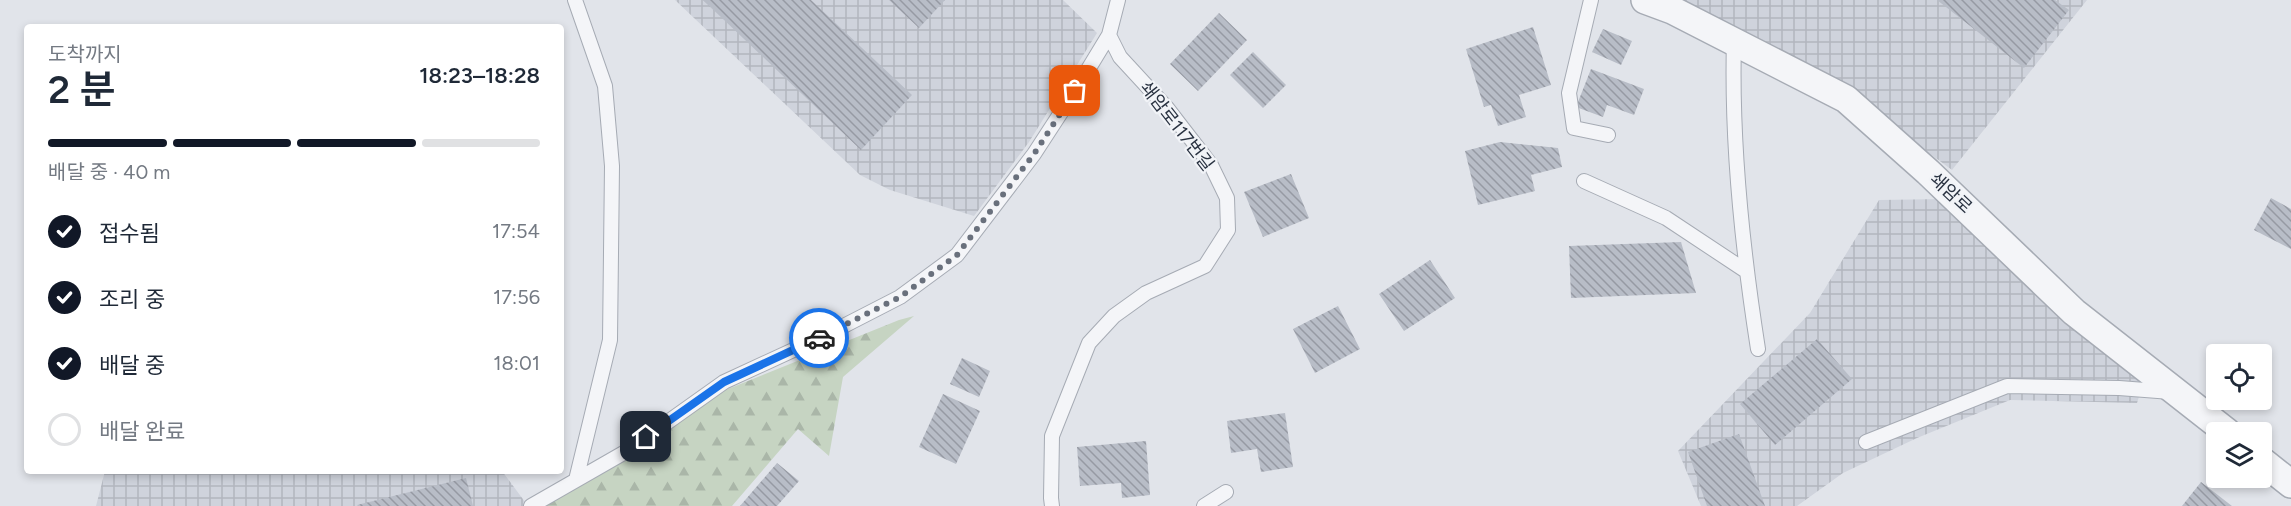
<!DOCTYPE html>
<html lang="ko">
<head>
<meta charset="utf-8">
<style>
  :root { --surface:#fff; --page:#f2f2f3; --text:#1f2937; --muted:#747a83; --line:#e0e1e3; --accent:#111827 }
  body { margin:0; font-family:Figtree,"Noto Sans KR",sans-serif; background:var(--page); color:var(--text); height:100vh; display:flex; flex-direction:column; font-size:22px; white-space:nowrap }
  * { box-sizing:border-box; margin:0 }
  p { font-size:20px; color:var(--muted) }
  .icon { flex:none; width:33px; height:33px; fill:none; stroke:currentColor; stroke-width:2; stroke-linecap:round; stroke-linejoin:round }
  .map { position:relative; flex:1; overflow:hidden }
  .drawer { position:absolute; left:24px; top:24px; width:540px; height:450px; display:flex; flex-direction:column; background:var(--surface); border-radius:6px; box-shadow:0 3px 9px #0003 }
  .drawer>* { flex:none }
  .fabs { position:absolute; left:2206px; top:344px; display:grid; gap:12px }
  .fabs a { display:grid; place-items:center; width:66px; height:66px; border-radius:6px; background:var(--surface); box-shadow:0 3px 9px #0003; font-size:30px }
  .pin { position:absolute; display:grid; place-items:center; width:51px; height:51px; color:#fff; margin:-26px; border-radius:12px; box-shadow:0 3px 9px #0006 }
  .courier { position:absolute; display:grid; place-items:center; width:60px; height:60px; margin:-30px; border:4px solid #1a73e8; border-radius:50%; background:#fff; color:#222; box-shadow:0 2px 8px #0007 }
  .head em { font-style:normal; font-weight:600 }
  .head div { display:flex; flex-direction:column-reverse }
  .head { display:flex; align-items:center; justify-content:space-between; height:102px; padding:0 24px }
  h1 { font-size:39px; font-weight:600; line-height:45px }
  .bar { display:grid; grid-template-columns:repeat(4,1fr); gap:9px 6px; align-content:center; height:72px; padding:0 24px }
  .bar i { height:8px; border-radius:4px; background:var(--line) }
  .bar .current { background:var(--accent) }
  .bar p { grid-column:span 4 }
  ol { padding:0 24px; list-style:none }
  li { display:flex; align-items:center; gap:18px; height:66px }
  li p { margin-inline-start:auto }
  li .icon { padding:6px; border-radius:50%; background:var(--accent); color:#fff; stroke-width:4 }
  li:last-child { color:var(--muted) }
  li i { width:33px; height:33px; border:3px solid var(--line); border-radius:50% }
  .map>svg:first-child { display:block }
  .industrial { fill:url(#industrial-grid) }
  .forest { fill:url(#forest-firs) }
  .building { fill:url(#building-back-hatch) }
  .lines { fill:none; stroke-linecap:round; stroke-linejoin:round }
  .service-casing { stroke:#a6abb4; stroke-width:16 }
  .minor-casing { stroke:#a6abb4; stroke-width:30 }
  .service { stroke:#f4f5f8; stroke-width:14 }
  .minor { stroke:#f4f5f8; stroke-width:27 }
  .done { stroke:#69707c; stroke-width:6; stroke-dasharray:0 10.8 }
  .route { stroke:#1a73e8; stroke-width:8 }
  .labels { text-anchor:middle; stroke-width:4.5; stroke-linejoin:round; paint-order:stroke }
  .street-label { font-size:18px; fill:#293241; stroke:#f1f3f7 }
</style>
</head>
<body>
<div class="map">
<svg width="2291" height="506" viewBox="0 0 2291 506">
  <defs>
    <pattern id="industrial-grid" width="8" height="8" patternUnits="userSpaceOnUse" patternTransform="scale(1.5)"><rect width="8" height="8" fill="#cfd3dc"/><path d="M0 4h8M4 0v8" fill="none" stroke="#b2b6be"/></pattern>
    <pattern id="forest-firs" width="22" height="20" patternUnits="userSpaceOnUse" patternTransform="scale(1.5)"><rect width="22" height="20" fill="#c6d4c2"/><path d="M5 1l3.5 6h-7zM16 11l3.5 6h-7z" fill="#aab6a8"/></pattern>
    <pattern id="building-back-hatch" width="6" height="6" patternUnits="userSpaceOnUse" patternTransform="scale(1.5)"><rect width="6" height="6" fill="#b8bdc7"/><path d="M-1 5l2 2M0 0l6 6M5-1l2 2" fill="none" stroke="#969aa3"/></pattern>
  </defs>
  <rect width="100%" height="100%" fill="#e1e4ea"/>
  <path class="industrial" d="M675 0H1063L1097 33 1029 142 974 216 890 190 860 175Z
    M1682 0H2087L1952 170 1819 72Z
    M1942 199 2143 384 2137 403 2010 400 1917 438 1843 473 1797 506H1701L1678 451 1810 313 1879 200Z
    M105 471H502L528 506H96Z"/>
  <path class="forest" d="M914 316 843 377 829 456 798 429 732 506H543L630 458 723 391 899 320Z"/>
  <path class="building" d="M703 0H811L912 95 861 150Z
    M889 0H945L919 28Z
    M1937 0H2055L2069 10 2024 68Z
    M1219 13 1247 40 1198 91 1170 64Z
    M1533 27 1551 85 1519 95 1526 117 1498 126 1491 105 1484 107 1466 49Z
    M1603 29 1632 41 1621 65 1592 52Z
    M1253 52 1286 85 1263 108 1230 75Z
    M1591 69 1644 89 1634 115 1607 105 1603 117 1576 107Z
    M1500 142 1558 148 1562 167 1531 175 1535 191 1478 205 1465 151Z
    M1291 174 1309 218 1263 237 1244 192Z
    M2271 198 2291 209V249L2254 230Z
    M1681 242 1696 293 1571 298 1569 246Z
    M1430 260 1455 298 1404 331 1379 294Z
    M1338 306 1360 349 1315 373 1293 329Z
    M1817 339 1852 379 1775 445 1740 404Z
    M962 358 990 371 979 397 950 384Z
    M943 394 980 411 956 464 919 447Z
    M1285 413 1293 467 1261 472 1257 449 1231 453 1227 421Z
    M1739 434 1765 506H1707L1688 452Z
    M1146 441 1150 495 1122 498 1121 483 1080 486 1077 447Z
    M777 463 799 481 777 506H740Z
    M466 478 473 506H358L357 505Z
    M2201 482 2232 506H2182Z"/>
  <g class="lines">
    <defs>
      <path id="service" d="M575 0 605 86 612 166 610 340 576 480
        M1591 0 1569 93 1574 128 1608 135
        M1734 41C1731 144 1742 247 1758 349
        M1584 181 1666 218 1746 271
        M1866 442 2007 386 2119 388 2171 392
        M531 506 627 451 724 382 828 334 900 297 957 255 1034 154 1075 91 1109 35 1118 0
        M1052 506 1051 498 1052 436 1089 343 1114 316 1146 293 1205 266 1228 230 1227 198 1211 165 1167 108 1120 57 1109 35
        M1204 506 1226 492"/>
      <path id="minor" d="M1645 0 1672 10 1846 99 1928 172 2074 312 2227 432
        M2262 461 2291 484"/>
    </defs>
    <use href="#service" class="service-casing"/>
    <use href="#minor" class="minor-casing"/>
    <use href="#service" class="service"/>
    <use href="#minor" class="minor"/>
  </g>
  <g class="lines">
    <path class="done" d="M819 338 900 297 957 255 1034 154 1075 91"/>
    <path class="route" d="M646 437 724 382 819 338"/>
  </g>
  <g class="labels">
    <g class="street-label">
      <text transform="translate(1177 126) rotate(52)" y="6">쇄암로117번길</text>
      <text transform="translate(1951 193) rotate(43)" y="6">쇄암로</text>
    </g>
  </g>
</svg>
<div class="fabs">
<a><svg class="icon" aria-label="locate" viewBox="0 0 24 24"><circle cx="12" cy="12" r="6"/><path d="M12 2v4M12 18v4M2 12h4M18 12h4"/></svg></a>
<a><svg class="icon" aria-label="layers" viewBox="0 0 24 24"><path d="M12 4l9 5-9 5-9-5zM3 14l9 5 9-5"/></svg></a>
</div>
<div class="pin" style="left:1075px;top:91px;background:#ea580c"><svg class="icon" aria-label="bag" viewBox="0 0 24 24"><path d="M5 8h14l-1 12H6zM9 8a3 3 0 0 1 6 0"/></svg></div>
<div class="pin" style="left:646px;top:437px;background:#1f2937"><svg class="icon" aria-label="home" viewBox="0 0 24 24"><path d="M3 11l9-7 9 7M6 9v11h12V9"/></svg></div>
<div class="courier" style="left:819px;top:338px"><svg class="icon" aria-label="car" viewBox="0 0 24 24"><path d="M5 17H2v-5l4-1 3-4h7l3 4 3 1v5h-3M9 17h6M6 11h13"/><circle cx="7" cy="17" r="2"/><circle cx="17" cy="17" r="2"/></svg></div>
<section class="drawer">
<div class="head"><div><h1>2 분</h1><p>도착까지</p></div><em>18:23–18:28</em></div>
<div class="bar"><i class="current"></i><i class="current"></i><i class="current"></i><i></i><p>배달 중 · 40 m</p></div>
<ol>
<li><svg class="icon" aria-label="check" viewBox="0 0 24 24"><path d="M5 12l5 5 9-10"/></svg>접수됨<p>17:54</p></li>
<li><svg class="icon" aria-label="check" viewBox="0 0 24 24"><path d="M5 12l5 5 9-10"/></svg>조리 중<p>17:56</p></li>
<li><svg class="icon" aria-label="check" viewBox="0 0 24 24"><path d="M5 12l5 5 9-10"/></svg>배달 중<p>18:01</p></li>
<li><i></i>배달 완료</li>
</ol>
</section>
</div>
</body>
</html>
